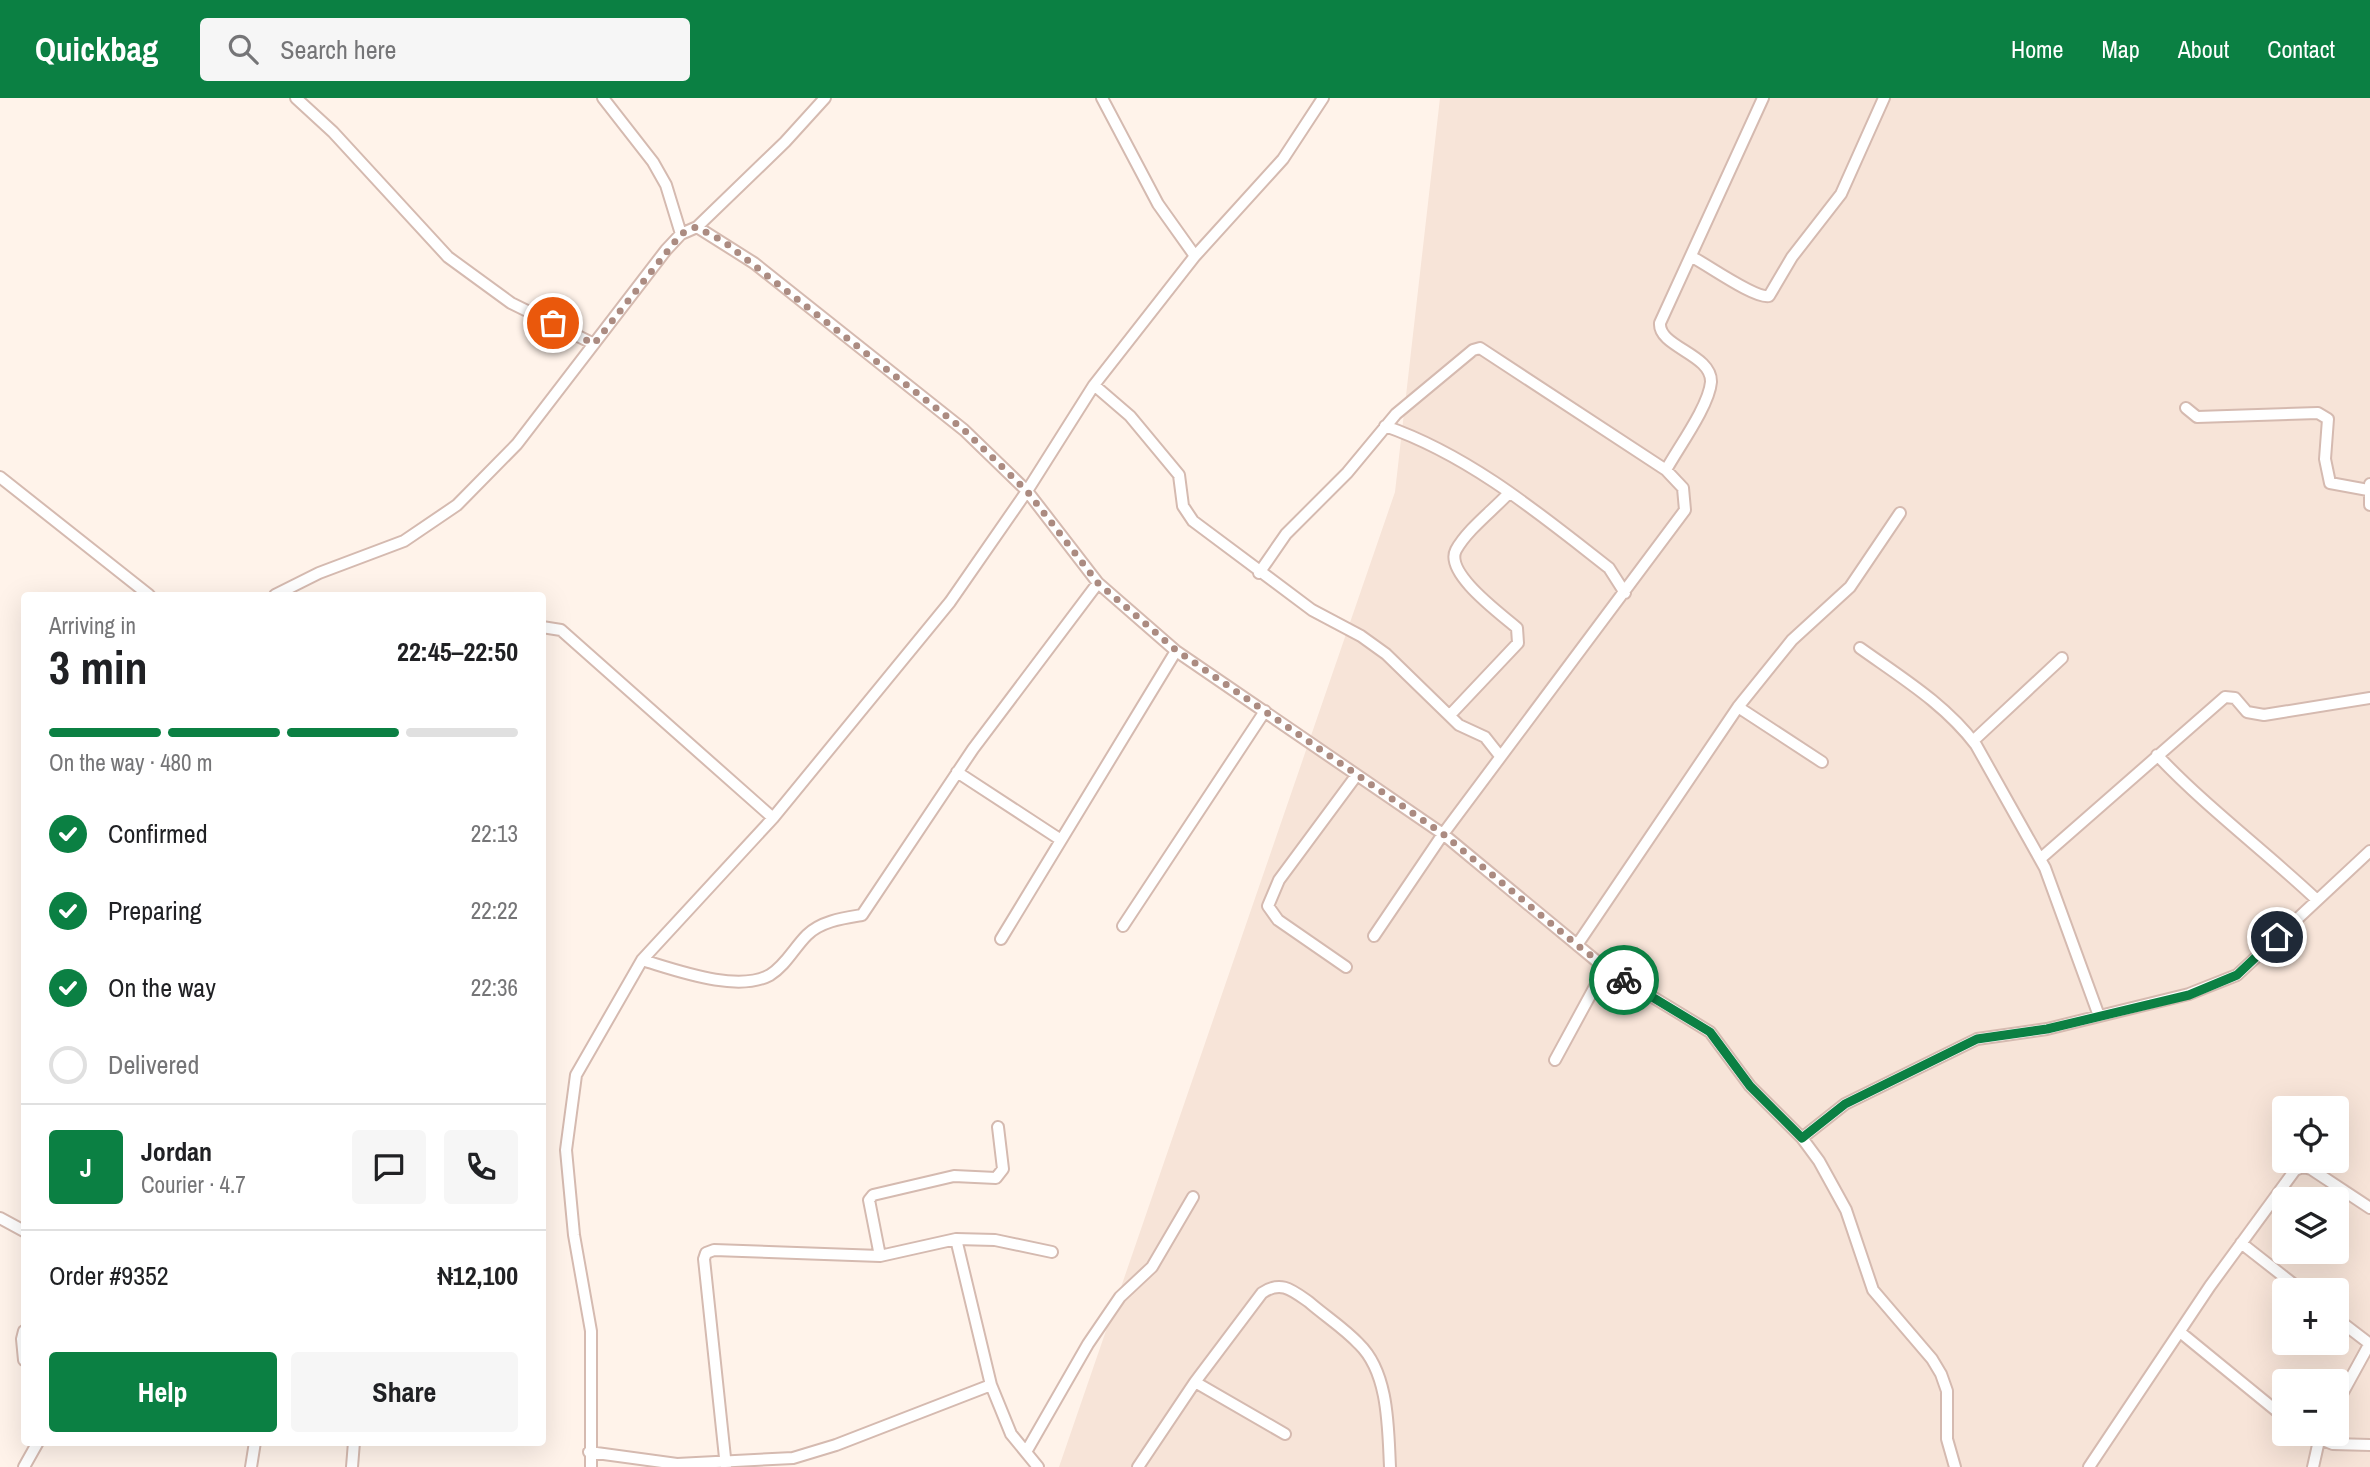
<!DOCTYPE html>
<html lang="en">
<head>
<meta charset="utf-8">
<style>
  :root { --surface:#fff; --page:#f6f6f6; --text:#202124; --muted:#757577; --line:#e0e0e0; --accent:#0b8043 }
  body { margin:0; font-family:"Archivo Narrow",sans-serif; background:var(--page); color:var(--text); height:100vh; display:flex; flex-direction:column; font-size:26px; white-space:nowrap }
  * { box-sizing:border-box; margin:0 }
  p { font-size:23px; color:var(--muted) }
  .icon { flex:none; width:38px; height:38px; fill:none; stroke:currentColor; stroke-width:2; stroke-linecap:round; stroke-linejoin:round }
  .map { position:relative; flex:1; overflow:hidden }
  .drawer { position:absolute; left:21px; top:494px; width:525px; height:854px; display:flex; flex-direction:column; background:var(--surface); border-radius:7px; box-shadow:0 7px 28px #0002 }
  .drawer>* { flex:none }
  .tools { position:absolute; left:2272px; top:998px; display:grid; gap:14px }
  .tools a { display:grid; place-items:center; width:77px; height:77px; border-radius:7px; background:var(--surface); box-shadow:0 7px 28px #0002; font-size:35px }
  .pin { position:absolute; display:grid; place-items:center; width:60px; height:60px; color:#fff; margin:-30px; border:4px solid #fff; border-radius:50%; box-shadow:0 2px 7px #0007 }
  .courier { position:absolute; display:grid; place-items:center; width:70px; height:70px; margin:-35px; border:5px solid #0b8043; border-radius:50%; background:#fff; color:#222; box-shadow:0 2px 9px #0007 }
  .summary em { font-style:normal; font-weight:700 }
  .summary div { display:flex; flex-direction:column-reverse }
  .summary { display:flex; align-items:center; justify-content:space-between; height:119px; padding:0 28px }
  h1 { font-size:46px; font-weight:700; line-height:52px }
  .bar { display:grid; grid-template-columns:repeat(4,1fr); gap:10px 7px; align-content:center; height:84px; padding:0 28px }
  .bar i { height:9px; border-radius:5px; background:var(--line) }
  .bar .active { background:var(--accent) }
  .bar p { grid-column:span 4 }
  .line { display:flex; align-items:center; gap:18px; padding:0 28px; border-top:2px solid var(--line) }
  .line div { flex:1 }
  .round { display:grid; place-items:center; flex:none; width:74px; height:74px; border-radius:7px; background:var(--page) }
  ol { padding:0 28px; list-style:none }
  li { display:flex; align-items:center; gap:21px; height:77px }
  li p { margin-inline-start:auto }
  li .icon { padding:7px; border-radius:50%; background:var(--accent); color:#fff; stroke-width:4 }
  li:last-child { color:var(--muted) }
  li i { width:38px; height:38px; border:4px solid var(--line); border-radius:50% }
  .cta { display:flex; gap:14px; margin-top:auto; padding:14px 28px }
  .cta a { flex:1; height:80px; border-radius:7px; background:var(--accent); color:#fff; font-size:28px; font-weight:700; line-height:80px; text-align:center }
  .cta a+a { background:var(--page); color:var(--text) }
  header { display:flex; align-items:center; gap:42px; box-sizing:border-box; height:98px; padding:0 35px; background:var(--accent); color:#fff }
  header strong { font-size:33px }
  nav { display:flex; gap:38px; margin-inline-start:auto; font-size:24px }
  .search { width:490px; height:63px; background:var(--page); display:flex; align-items:center; gap:18px; box-sizing:border-box; padding:0 24px; border-radius:7px; color:var(--muted); font-size:26px }
  .map>svg:first-child { display:block }
  .residential { fill:#f7e4d8; fill-rule:evenodd }
  .lines { fill:none; stroke-linecap:round; stroke-linejoin:round }
  .street-casing { stroke:#d5bab0; stroke-width:14 }
  .street { stroke:#fff; stroke-width:10 }
  .done { stroke:#ab8b81; stroke-width:7; stroke-dasharray:0 12.6 }
  .route { stroke:#0b8043; stroke-width:9 }
</style>
</head>
<body>
<header>
<strong>Quickbag</strong>
<div class="search"><svg class="icon" aria-label="search" viewBox="0 0 24 24"><circle cx="10" cy="10" r="6"/><path d="M15 15l6 6"/></svg>Search here</div>
<nav><a>Home</a><a>Map</a><a>About</a><a>Contact</a></nav>
</header>
<div class="map">
<svg width="2370" height="1369" viewBox="0 0 2370 1369">
  <rect width="100%" height="100%" fill="#fff3ea"/>
  <path class="residential" d="M1440 0H2370V1369H1059L1395 394ZM2284 1010H2336V1062H2284ZM2284 1101H2336V1153H2284ZM2284 1192H2336V1244H2284ZM2284 1283H2336V1335H2284Z"/>
  <g class="lines">
    <defs>
      <path id="street" d="M296 0 333 34 448 159 511 205 594 246
        M603 0 653 64 666 87 681 136
        M1102 0 1158 106 1195 158
        M697 129 785 44 825 0
        M1692 159C1708 167 1755 201 1769 198L1792 159 1841 96 1884 0
        M1094 287 1130 318 1179 377 1183 408 1193 423 1312 512 1361 538 1386 556 1459 627 1485 639 1500 658
        M2186 310 2197 319 2318 315 2328 321 2325 361 2330 385 2368 392
        M1385 328C1469 357 1540 416 1609 470L1625 495
        M1666 372C1678 350 1709 308 1711 284 1712 256 1658 249 1660 225L1763 0
        M0 379 149 497
        M2370 386V407
        M1259 475 1286 436 1347 375 1396 316 1473 252 1480 250 1666 372 1683 390 1685 412 1443 736 1374 838
        M275 497 319 475 404 443 457 407 517 346 666 152 681 136 697 129 754 165 964 332 1027 393 1098 485 1176 553 1443 736 1605 870 1710 934 1750 988 1802 1040 1819 1063 1846 1112 1873 1192 1932 1261 1941 1276 1947 1293V1341L1955 1369
        M542 529 561 532 773 720
        M1860 550C1902 580 1945 606 1976 647L2045 770 2099 918
        M1738 609 1822 664
        M1450 617 1518 545 1517 530C1501 516 1444 475 1456 452 1467 432 1492 413 1508 396
        M1973 643 2062 560
        M2157 657C2206 709 2265 753 2317 802
        M957 674 1061 742
        M2040 761 2225 599 2235 600 2247 614 2264 617 2370 600
        M1123 828 1265 613
        M1001 841 1176 553
        M1577 847 1738 609 1792 542 1850 489 1900 415
        M642 862C676 872 737 895 770 877 786 867 794 850 807 837 821 823 844 820 862 817L973 651 1098 485
        M1346 869 1278 822 1268 808 1279 782 1356 678
        M1555 962 1605 870
        M1802 1040 1845 1006 1977 941 2047 931 2189 896 2237 877 2370 753
        M0 1120 24 1133
        M956 1141 991 1287 1011 1336 1038 1369
        M2241 1145 2301 1192
        M880 1158 869 1102 873 1097 954 1078 996 1080 1003 1071 998 1029
        M2336 1220 2370 1246
        M24 1233 22 1241 24 1262
        M2180 1234 2284 1319
        M1195 1284 1285 1336
        M2336 1307 2370 1245
        M2306 1335 2333 1346 2370 1347
        M589 1354 677 1366 793 1360 836 1347 991 1287
        M1026 1354 1088 1246 1120 1199 1152 1169 1193 1099
        M24 1369 38 1344
        M251 1369 255 1344
        M352 1369 354 1344
        M591 1369V1233L574 1137 566 1052 576 977 642 862 773 720 950 504 1027 393 1094 287 1195 158 1283 61 1323 0
        M726 1369 704 1161 706 1155 714 1152 880 1158 956 1141 995 1142 1052 1154
        M1138 1369 1195 1284 1262 1195C1281 1182 1292 1192 1309 1204 1325 1218 1344 1230 1359 1246 1389 1275 1388 1330 1390 1369
        M2089 1369 2210 1188 2295 1072 2303 1069 2311 1071 2370 1110
        M2313 1369 2320 1338"/>
    </defs>
    <use href="#street" class="street-casing"/>
    <use href="#street" class="street"/>
  </g>
  <g class="lines">
    <path class="done" d="M553 225 594 246 681 136 696 129 723 143 964 332 1027 393 1098 485 1176 552 1443 736 1577 847 1624 882"/>
    <path class="route" d="M1624 882 1710 934 1750 988 1802 1040 1845 1006 1977 941 2047 931 2189 897 2237 877 2277 839"/>
  </g>
</svg>
<div class="tools">
<a><svg class="icon" aria-label="locate" viewBox="0 0 24 24"><circle cx="12" cy="12" r="6"/><path d="M12 2v4M12 18v4M2 12h4M18 12h4"/></svg></a>
<a><svg class="icon" aria-label="layers" viewBox="0 0 24 24"><path d="M12 4l9 5-9 5-9-5zM3 14l9 5 9-5"/></svg></a>
<a>+</a>
<a>−</a>
</div>
<div class="pin" style="left:553px;top:225px;background:#ea580c"><svg class="icon" aria-label="bag" viewBox="0 0 24 24"><path d="M5 8h14l-1 12H6zM9 8a3 3 0 0 1 6 0"/></svg></div>
<div class="pin" style="left:2277px;top:839px;background:#1f2937"><svg class="icon" aria-label="home" viewBox="0 0 24 24"><path d="M3 11l9-7 9 7M6 9v11h12V9"/></svg></div>
<div class="courier" style="left:1624px;top:882px"><svg class="icon" aria-label="bike" viewBox="0 0 24 24"><circle cx="6" cy="16" r="4"/><circle cx="18" cy="16" r="4"/><path d="M6 16l4-8h5l3 8M10 8l3 8H6M13 5h3"/></svg></div>
<section class="drawer">
<div class="summary"><div><h1>3 min</h1><p>Arriving in</p></div><em>22:45–22:50</em></div>
<div class="bar"><i class="active"></i><i class="active"></i><i class="active"></i><i></i><p>On the way · 480 m</p></div>
<ol>
<li><svg class="icon" aria-label="check" viewBox="0 0 24 24"><path d="M5 12l5 5 9-10"/></svg>Confirmed<p>22:13</p></li>
<li><svg class="icon" aria-label="check" viewBox="0 0 24 24"><path d="M5 12l5 5 9-10"/></svg>Preparing<p>22:22</p></li>
<li><svg class="icon" aria-label="check" viewBox="0 0 24 24"><path d="M5 12l5 5 9-10"/></svg>On the way<p>22:36</p></li>
<li><i></i>Delivered</li>
</ol>
<div class="line" style="height:126px"><b class="round" style="background:var(--accent);color:#fff">J</b><div><b>Jordan</b><p>Courier · 4.7</p></div><a class="round"><svg class="icon" aria-label="chat" viewBox="0 0 24 24"><path d="M4 5h16v11H9l-5 4z"/></svg></a><a class="round"><svg class="icon" aria-label="phone" viewBox="0 0 24 24"><path d="M5 4h4l2 5-3 2q2 4 5 5l2-3 5 2v4C11 20 4 13 5 4z"/></svg></a></div>
<div class="line" style="height:91px"><div>Order #9352</div><b>₦12,100</b></div>
<div class="cta"><a>Help</a><a>Share</a></div>
</section>
</div>
</body>
</html>
